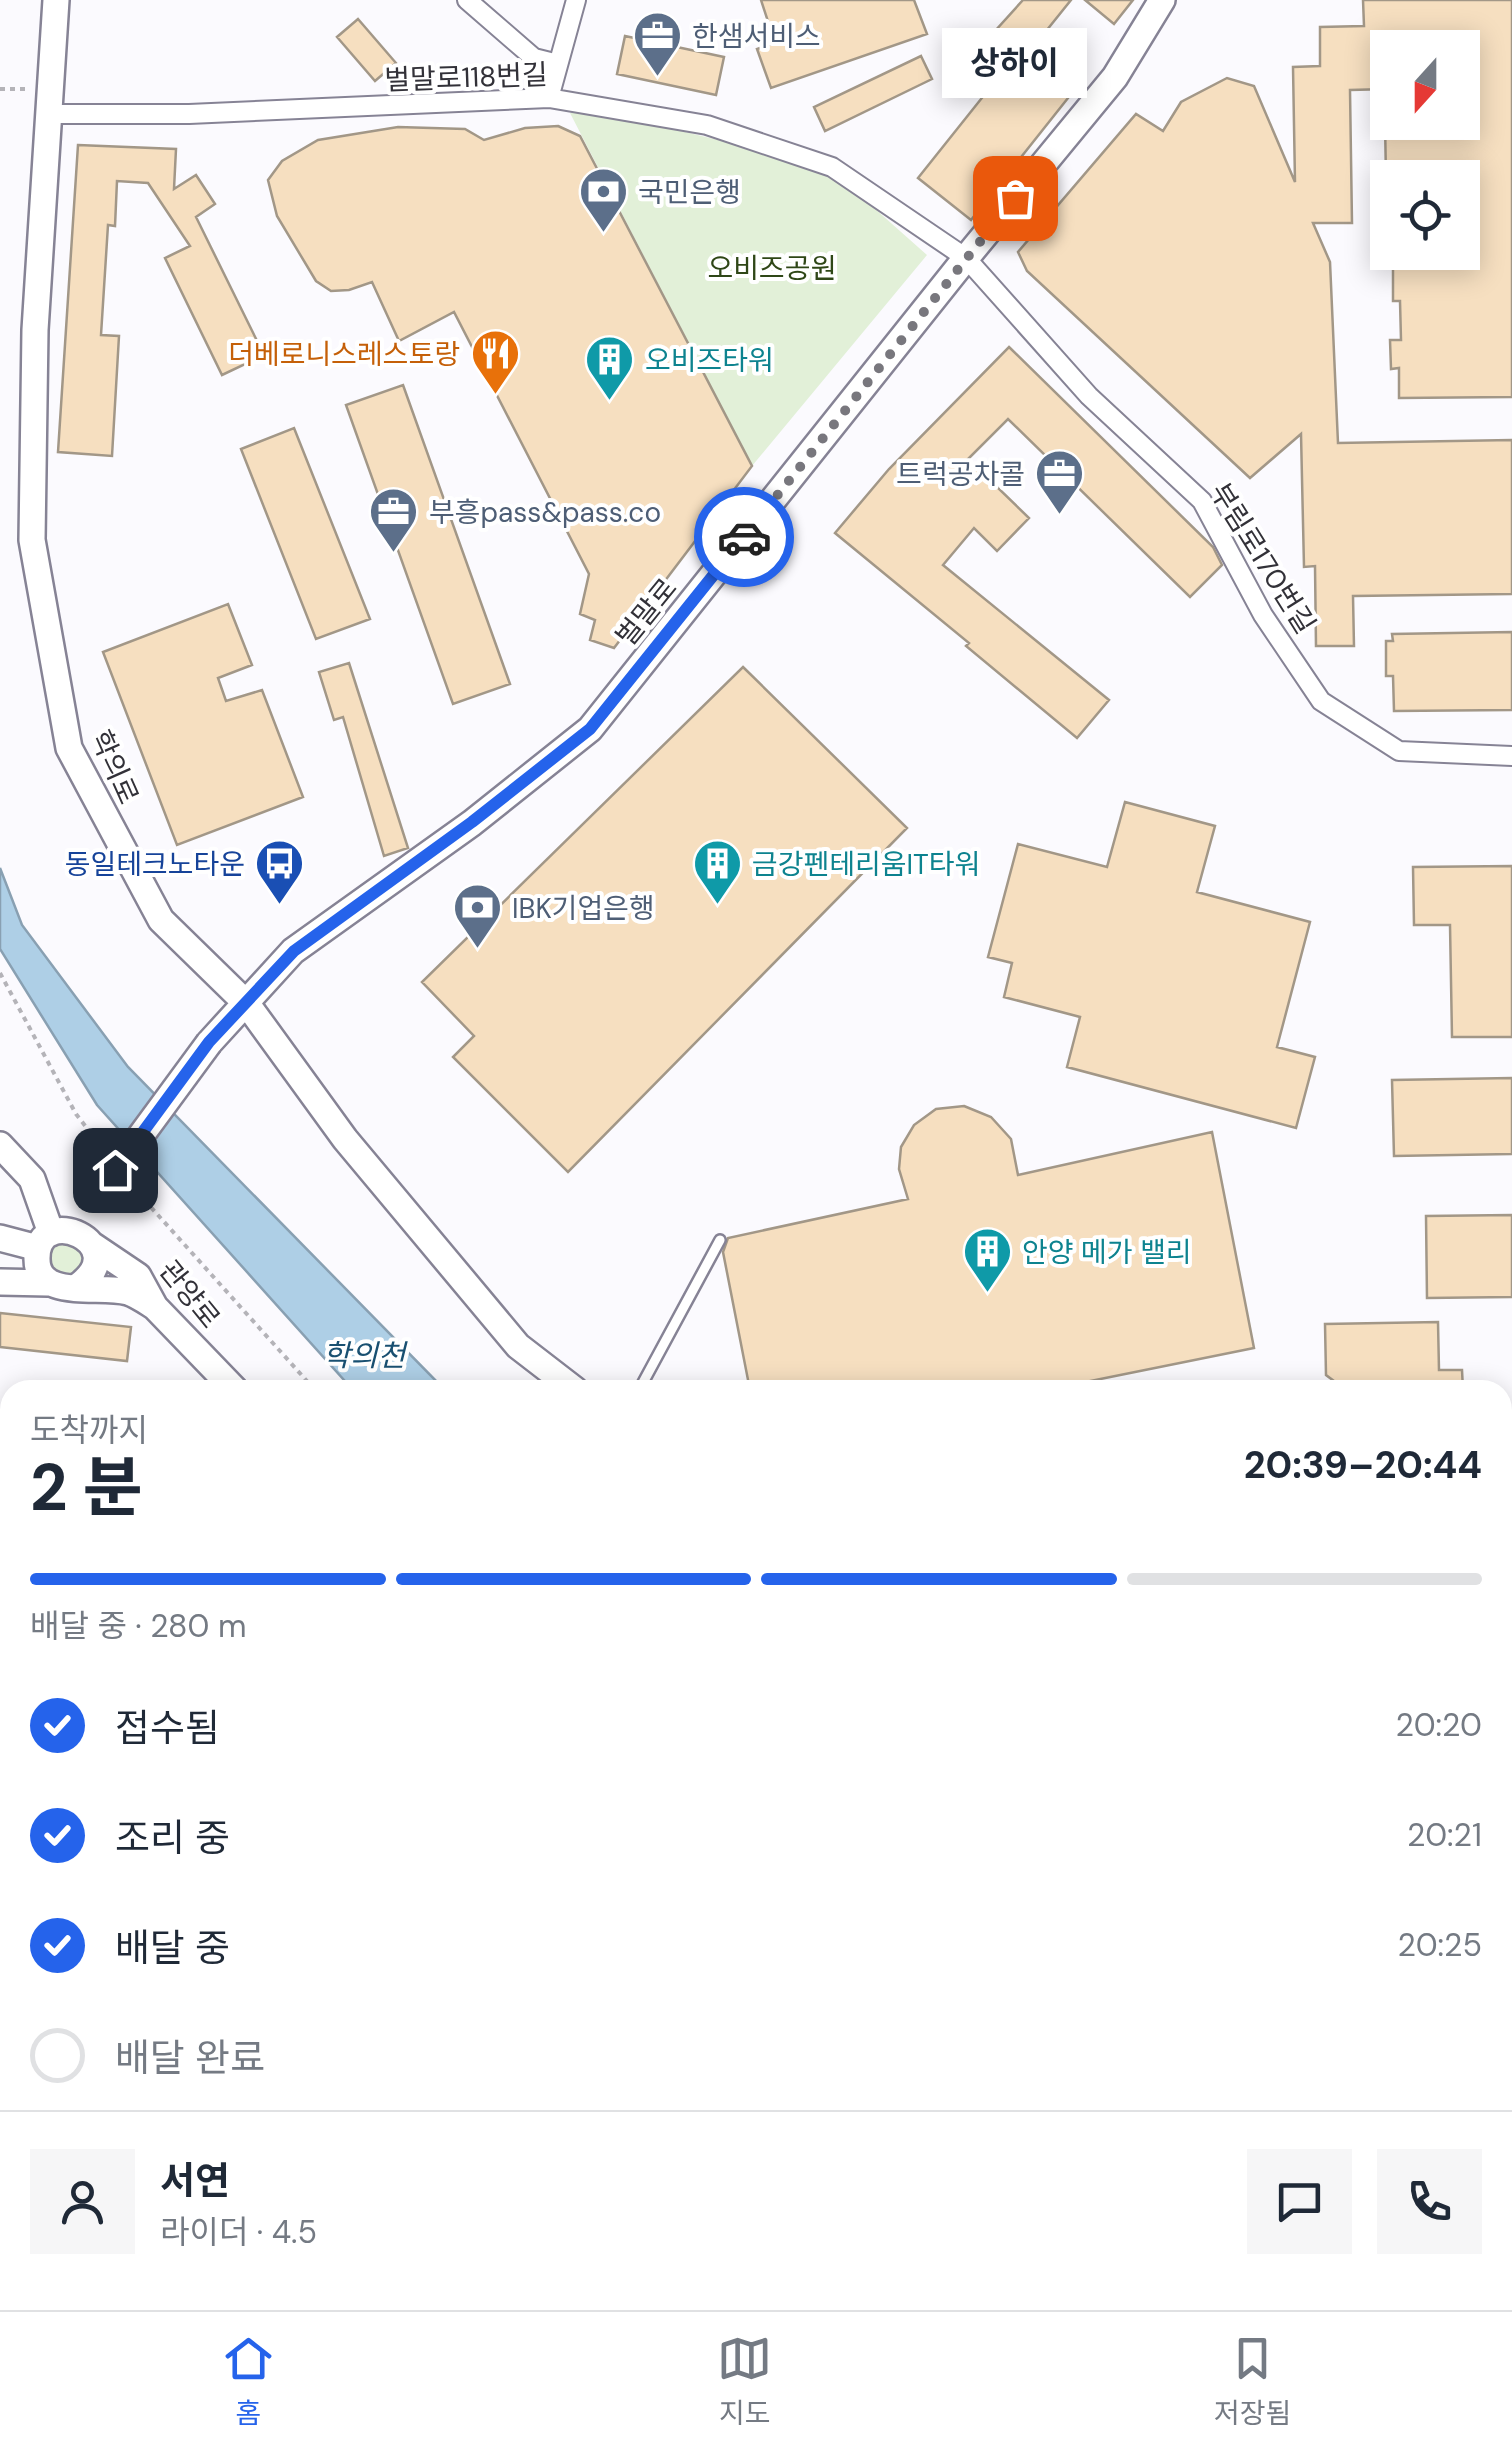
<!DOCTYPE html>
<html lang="ko">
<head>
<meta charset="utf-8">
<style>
  :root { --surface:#fff; --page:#f6f6f7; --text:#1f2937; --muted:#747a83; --line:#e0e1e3; --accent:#2563eb }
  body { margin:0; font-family:"DM Sans","Noto Sans KR",sans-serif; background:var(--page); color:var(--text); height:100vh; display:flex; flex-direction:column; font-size:38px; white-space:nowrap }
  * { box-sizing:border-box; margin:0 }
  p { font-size:32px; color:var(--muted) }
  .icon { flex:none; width:55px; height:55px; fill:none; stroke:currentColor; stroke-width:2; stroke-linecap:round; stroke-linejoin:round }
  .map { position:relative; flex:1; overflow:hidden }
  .panel { position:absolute; left:0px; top:1380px; width:1512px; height:930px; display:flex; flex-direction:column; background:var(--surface); border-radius:30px 30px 0 0; box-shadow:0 5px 25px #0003 }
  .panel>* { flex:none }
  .needle { width:65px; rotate:201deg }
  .controls { position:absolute; left:1370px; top:30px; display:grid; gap:20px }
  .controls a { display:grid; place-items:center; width:110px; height:110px; border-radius:0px; background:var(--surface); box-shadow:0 5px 25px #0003; font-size:50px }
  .pin { position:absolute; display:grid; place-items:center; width:85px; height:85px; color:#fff; margin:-42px; border-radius:20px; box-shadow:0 5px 15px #0006 }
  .courier { position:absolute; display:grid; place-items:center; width:100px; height:100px; margin:-50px; border:8px solid #2563eb; border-radius:50%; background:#fff; color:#222; box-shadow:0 2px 12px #0007 }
  .bubble { position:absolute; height:70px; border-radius:0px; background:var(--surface); box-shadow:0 5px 25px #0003; font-size:32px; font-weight:700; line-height:70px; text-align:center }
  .head em { font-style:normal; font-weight:700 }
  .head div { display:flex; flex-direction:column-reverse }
  .head { display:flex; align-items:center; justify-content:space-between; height:170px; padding:0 30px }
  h1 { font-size:65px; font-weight:700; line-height:75px }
  .bar { display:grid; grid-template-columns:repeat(4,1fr); gap:15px 10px; align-content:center; height:120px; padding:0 30px }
  .bar i { height:12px; border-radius:8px; background:var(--line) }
  .bar .selected { background:var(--accent) }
  .bar p { grid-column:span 4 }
  .line { display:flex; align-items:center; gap:25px; padding:0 30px; border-top:2px solid var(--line) }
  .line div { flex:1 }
  .round { display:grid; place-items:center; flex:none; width:105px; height:105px; border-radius:0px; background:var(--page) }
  ol { padding:0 30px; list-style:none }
  li { display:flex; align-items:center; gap:30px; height:110px }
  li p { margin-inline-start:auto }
  li .icon { padding:10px; border-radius:50%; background:var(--accent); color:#fff; stroke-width:4 }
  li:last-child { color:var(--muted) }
  li i { width:55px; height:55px; border:5px solid var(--line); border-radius:50% }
  .tabs { display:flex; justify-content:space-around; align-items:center; height:140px; border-top:2px solid var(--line); background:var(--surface); font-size:28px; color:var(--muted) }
  .tabs a { display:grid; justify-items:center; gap:5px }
  .tabs .selected { color:var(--accent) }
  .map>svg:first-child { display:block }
  .green { fill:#e2f0d8 }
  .water { fill:#aecfe6; stroke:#89a0b2; stroke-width:2.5 }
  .building { fill:#f6dfc0; stroke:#a29787; stroke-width:2.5 }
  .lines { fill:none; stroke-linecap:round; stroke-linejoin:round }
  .lane-casing { stroke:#868395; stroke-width:14 }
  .street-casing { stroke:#868395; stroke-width:22 }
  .secondary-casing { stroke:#868395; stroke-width:30 }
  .primary-casing { stroke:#868395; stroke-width:32 }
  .path { stroke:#b4b3b8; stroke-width:4; stroke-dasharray:5 5; stroke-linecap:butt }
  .lane { stroke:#fff; stroke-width:9 }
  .street { stroke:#fff; stroke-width:18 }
  .secondary { stroke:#fff; stroke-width:25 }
  .primary { stroke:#fff; stroke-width:28 }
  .secondary-bridge-casing { stroke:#868395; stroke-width:30; stroke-linecap:butt }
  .secondary-bridge { stroke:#fff; stroke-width:25 }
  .done { stroke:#78777d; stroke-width:10; stroke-dasharray:0 18 }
  .route { stroke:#2563eb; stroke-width:12 }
  .labels { text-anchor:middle; stroke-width:8; stroke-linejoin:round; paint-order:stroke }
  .service-label { font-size:28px; fill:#4e5e75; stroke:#fff; text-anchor:start }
  .street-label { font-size:28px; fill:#323138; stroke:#fff }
  .park-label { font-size:28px; fill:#2f4717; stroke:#fff }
  .food-label { font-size:28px; fill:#c56008; stroke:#fff; text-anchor:end }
  .culture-label { font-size:28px; fill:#0d838f; stroke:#fff; text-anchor:start }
  .transit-label { font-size:28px; fill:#164399; stroke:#fff; text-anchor:end }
  .water-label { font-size:30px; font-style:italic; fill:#195071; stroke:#fff }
</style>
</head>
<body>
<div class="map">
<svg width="1512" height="2310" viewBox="0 0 1512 2310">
  <rect width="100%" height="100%" fill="#fbfafe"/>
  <path class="green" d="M598 111 805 161 847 184 927 255 752 466 570 113Z
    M50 1259a16 16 0 1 1 32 0a16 16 0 1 1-32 0Z"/>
  <path class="water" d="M0 868 22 925 128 1067 445 1390H353L97 1105 0 949Z"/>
  <path class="building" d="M761 0H914L927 34 771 88 757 49 775 43Z
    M1023 0H1071L1026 56 1072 93 971 220 918 178 1001 74 975 53Z
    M1085 0H1133L1114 24Z
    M1363 0H1512V397L1399 398V368L1391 369 1390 340H1401L1400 301H1393V252H1462V178H1386L1385 122H1462V48H1388V89L1350 90 1352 223H1313L1330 262 1338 443 1512 440V594L1353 596 1354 646H1316L1315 566 1304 567 1301 434 1250 478 1027 271 1018 252 1136 114 1163 131 1181 102 1227 78 1254 86 1295 182 1293 67 1320 66V27L1364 26Z
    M358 19 396 63 375 81 337 37Z
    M625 36 724 57 716 95 617 74Z
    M921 56 932 79 825 131 814 107Z
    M558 126 580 136 752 466 614 648 590 640 595 620 580 614 589 574 454 312 399 341 372 282 349 290 331 291 316 281 277 216 268 180 282 161 318 140 398 127 465 129 484 140 525 128Z
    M78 145 176 149 174 189 196 175 215 204 196 217 264 355 222 375 165 258 190 246 148 183 117 181 115 226 108 225 101 335 119 336 112 456 58 452Z
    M1009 347 1213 547 1222 565 1190 597 1008 419 968 459 1029 518 997 551 974 528 943 565 1109 700 1077 738 966 646 969 643 835 533 889 469Z
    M403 385 510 684 453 704 346 405Z
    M294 428 370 619 316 639 241 449Z
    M228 604 252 665 218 678 226 701 262 690 303 797 177 845 103 652Z
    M1512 632V710L1394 711 1393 676H1386V641H1393L1392 634Z
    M349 663 408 848 384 856 343 717 334 720 319 672Z
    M743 667 907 828 568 1172 453 1057 474 1036 422 982Z
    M1125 802 1215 826 1197 892 1310 922 1277 1047 1315 1057 1296 1128 1067 1067 1080 1017 1004 997 1012 963 988 957 1018 844 1107 867Z
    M1512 866V1037H1452L1450 925H1414L1413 867Z
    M1512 1078V1154L1394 1156 1392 1080Z
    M964 1106 991 1117 1011 1139 1018 1175 1212 1132 1254 1348 1046 1390H750L723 1252 728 1238 908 1199 899 1169 901 1147 914 1125 936 1109Z
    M1512 1215V1297L1427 1298 1426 1216Z
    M0 1313 131 1327 127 1361 0 1347Z
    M1438 1322 1439 1370H1462L1463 1390H1346L1326 1375 1325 1324Z"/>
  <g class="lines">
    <defs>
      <path id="lane" d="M639 1390 720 1240"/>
      <path id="street" d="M467 0 534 58 558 64
        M549 98 576 0
        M51 114H189L549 98 707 125 832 167 966 258 1089 396 1202 501 1263 615 1321 701 1399 751 1512 756
        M0 1445 10 1447
        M0 1558 10 1527
        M0 1597 10 1600
        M0 1762 10 1765
        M0 1931 10 1934
        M1502 2022 1512 2024
        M1502 2186 1512 2188
        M1283 2300 1333 2310
        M1047 2310 1049 2300
        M1510 2310 1512 2297"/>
      <path id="secondary" d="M56 0 35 330 32 540 69 748 161 920 247 1004 345 1139 518 1346 575 1390
        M209 1043 293 951 472 823 590 729 966 258 1115 77 1162 0
        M0 1145 32 1179 51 1233
        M0 1238 38 1248
        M92 1245 138 1276 155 1307 235 1390
        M0 1282 48 1283
        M78 1286C136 1244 37 1201 37 1258 36 1301 99 1284 128 1292 137 1295 147 1302 155 1307
        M1502 1606 1512 1605
        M1502 1869H1512"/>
      <path id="primary" d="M0 2135 10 2138
        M0 2211 10 2214
        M288 2300 320 2310
        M527 2300 559 2310"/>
    </defs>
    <use href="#lane" class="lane-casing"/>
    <use href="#street" class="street-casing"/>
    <use href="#secondary" class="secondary-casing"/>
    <use href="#primary" class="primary-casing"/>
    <path class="path" d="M0 89H26
      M0 973 76 1114 104 1150
      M131 1185 315 1390
      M717 1390 748 1382
      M1502 1825 1512 1824"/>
    <use href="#lane" class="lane"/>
    <use href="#street" class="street"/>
    <use href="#secondary" class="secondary"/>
    <use href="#primary" class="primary"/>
    <defs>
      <path id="secondary-bridge" d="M92 1202 209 1043"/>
    </defs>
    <use href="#secondary-bridge" class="secondary-bridge-casing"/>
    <use href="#secondary-bridge" class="secondary-bridge"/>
  </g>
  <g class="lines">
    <path class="done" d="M744 537 1015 198"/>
    <path class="route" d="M115 1170 209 1042 294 951 472 822 590 729 744 537"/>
  </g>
  <defs>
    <symbol id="office-pin" viewBox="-11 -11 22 30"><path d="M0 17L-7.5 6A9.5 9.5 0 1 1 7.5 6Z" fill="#5c6f8a" stroke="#fff"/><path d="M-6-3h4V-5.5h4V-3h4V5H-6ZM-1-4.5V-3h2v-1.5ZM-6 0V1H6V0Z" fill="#fff"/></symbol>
    <symbol id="bank-pin" viewBox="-11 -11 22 30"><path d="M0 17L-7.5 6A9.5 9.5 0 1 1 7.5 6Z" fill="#5c6f8a" stroke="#fff"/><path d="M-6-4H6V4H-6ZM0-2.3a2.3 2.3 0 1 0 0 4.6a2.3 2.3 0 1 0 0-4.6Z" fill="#fff"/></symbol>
    <symbol id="restaurant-pin" viewBox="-11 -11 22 30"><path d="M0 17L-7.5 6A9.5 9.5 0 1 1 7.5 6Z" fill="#e8710a" stroke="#fff"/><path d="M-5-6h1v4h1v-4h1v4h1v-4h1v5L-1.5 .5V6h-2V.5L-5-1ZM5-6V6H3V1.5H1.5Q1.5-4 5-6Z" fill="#fff"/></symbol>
    <symbol id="building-pin" viewBox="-11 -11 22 30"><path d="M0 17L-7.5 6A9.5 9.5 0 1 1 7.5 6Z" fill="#0f9aa8" stroke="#fff"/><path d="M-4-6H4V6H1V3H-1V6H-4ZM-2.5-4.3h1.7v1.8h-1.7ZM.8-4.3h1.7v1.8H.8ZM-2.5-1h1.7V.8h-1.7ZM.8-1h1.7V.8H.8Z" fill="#fff"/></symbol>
    <symbol id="bus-pin" viewBox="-11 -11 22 30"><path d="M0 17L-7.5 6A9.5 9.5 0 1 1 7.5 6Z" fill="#1a4fb4" stroke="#fff"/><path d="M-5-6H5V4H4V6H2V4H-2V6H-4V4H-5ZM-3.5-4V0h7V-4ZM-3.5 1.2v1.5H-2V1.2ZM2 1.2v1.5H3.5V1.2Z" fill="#fff"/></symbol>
  </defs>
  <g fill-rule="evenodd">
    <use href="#office-pin" x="630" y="8" width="55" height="75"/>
    <use href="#bank-pin" x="576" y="164" width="55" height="75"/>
    <use href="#restaurant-pin" x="468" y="326" width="55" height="75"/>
    <use href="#building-pin" x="582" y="332" width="55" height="75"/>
    <use href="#office-pin" x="1032" y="446" width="55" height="75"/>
    <use href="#office-pin" x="366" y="484" width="55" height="75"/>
    <use href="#bus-pin" x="252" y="836" width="55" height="75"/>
    <use href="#building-pin" x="690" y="836" width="55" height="75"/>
    <use href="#bank-pin" x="450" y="880" width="55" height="75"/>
    <use href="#building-pin" x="960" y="1224" width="55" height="75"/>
  </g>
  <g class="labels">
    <g class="service-label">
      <text x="692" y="46">한샘서비스</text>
      <text x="638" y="202">국민은행</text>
      <text x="1025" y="484" text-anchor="end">트럭공차콜</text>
      <text x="429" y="522">부흥pass&amp;pass.co</text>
      <text x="512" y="918">IBK기업은행</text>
    </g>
    <g class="street-label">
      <text transform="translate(466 77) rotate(-2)" y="10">벌말로118번길</text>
      <text transform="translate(1263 558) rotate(58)" y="10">부림로170번길</text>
      <text transform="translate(646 612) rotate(-51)" y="10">벌말로</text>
      <text transform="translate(115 767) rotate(66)" y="10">학의로</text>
      <text transform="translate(190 1294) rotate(51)" y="10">관양로</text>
    </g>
    <g class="park-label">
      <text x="772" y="278">오비즈공원</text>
    </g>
    <g class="food-label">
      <text x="460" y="364">더베로니스레스토랑</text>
    </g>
    <g class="culture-label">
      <text x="645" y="370">오비즈타워</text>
      <text x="752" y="874">금강펜테리움IT타워</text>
      <text x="1022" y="1262">안양 메가 밸리</text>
    </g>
    <g class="transit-label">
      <text x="245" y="874">동일테크노타운</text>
    </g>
    <g class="water-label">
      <text x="364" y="1366">학의천</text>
    </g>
  </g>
</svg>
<div class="controls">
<a><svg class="needle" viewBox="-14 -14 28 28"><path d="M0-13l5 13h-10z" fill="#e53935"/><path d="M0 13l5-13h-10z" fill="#747a83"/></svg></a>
<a><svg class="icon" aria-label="locate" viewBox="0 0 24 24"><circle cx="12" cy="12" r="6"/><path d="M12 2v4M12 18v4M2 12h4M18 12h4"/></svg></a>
</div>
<div class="pin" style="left:1015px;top:198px;background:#ea580c"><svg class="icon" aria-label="bag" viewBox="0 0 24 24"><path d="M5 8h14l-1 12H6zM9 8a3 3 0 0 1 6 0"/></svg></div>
<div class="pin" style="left:115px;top:1170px;background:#1f2937"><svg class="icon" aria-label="home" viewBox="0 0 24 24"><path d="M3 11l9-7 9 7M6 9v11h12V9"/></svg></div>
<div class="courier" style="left:744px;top:537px"><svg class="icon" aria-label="car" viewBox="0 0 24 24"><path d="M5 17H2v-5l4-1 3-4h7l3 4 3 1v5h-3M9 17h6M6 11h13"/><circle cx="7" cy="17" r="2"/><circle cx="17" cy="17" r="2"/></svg></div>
<div class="bubble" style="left:942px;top:28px;width:145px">상하이</div>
<section class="panel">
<div class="head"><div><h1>2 분</h1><p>도착까지</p></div><em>20:39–20:44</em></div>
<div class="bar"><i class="selected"></i><i class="selected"></i><i class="selected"></i><i></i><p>배달 중 · 280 m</p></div>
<ol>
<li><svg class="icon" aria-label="check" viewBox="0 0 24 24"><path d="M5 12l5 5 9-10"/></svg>접수됨<p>20:20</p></li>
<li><svg class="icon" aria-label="check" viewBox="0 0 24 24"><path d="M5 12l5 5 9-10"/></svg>조리 중<p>20:21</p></li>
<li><svg class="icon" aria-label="check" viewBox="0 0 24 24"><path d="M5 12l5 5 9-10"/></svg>배달 중<p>20:25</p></li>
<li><i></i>배달 완료</li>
</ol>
<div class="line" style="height:180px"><a class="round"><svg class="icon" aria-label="person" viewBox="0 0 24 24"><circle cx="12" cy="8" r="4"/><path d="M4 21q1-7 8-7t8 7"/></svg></a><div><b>서연</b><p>라이더 · 4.5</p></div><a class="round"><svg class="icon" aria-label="chat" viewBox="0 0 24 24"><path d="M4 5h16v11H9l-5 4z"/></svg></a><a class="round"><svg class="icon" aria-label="phone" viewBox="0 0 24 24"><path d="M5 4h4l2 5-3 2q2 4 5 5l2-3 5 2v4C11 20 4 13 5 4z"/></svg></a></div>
</section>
</div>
<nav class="tabs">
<a class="selected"><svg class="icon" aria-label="home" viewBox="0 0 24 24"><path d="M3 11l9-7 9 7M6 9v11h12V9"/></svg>홈</a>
<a><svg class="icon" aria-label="map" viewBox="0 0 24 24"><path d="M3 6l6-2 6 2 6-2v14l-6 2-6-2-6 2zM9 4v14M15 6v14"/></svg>지도</a>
<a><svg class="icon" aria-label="saved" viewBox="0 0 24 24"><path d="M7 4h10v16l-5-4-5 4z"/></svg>저장됨</a>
</nav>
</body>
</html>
